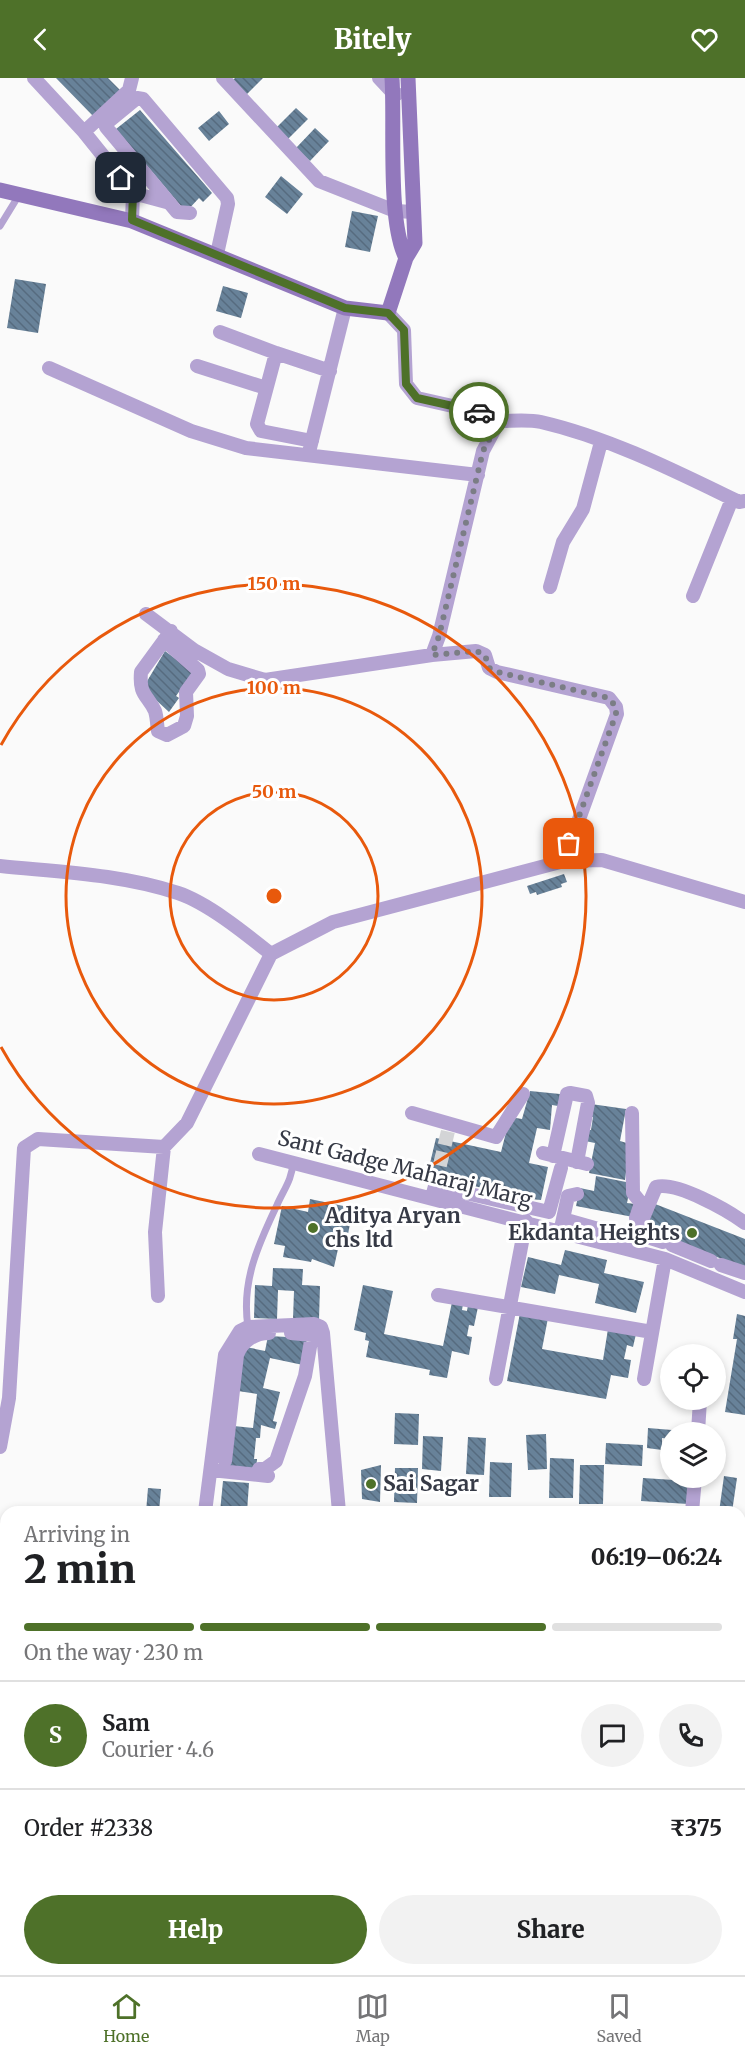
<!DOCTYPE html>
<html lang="en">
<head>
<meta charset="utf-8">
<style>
  :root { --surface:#fff; --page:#f2f2f2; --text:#202124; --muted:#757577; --line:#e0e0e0; --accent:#4e7129 }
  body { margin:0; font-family:Merriweather,serif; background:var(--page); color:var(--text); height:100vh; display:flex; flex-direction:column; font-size:22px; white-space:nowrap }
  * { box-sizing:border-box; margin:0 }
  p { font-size:20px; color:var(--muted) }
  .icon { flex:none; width:33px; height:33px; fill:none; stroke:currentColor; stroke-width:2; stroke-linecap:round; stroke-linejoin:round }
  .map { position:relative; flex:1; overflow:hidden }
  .details { position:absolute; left:0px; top:1428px; width:746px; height:470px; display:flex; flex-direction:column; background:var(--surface); border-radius:18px 18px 0 0; box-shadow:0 3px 9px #0003 }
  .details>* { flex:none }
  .buttons { position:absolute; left:660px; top:1266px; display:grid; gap:12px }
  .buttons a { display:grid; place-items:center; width:66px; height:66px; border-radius:50%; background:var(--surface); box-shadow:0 3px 9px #0003; font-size:30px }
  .pin { position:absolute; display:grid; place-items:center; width:51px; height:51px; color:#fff; margin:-26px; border-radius:12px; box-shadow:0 3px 9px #0006 }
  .courier { position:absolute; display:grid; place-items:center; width:60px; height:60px; margin:-30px; border:4px solid #4e7129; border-radius:50%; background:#fff; color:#222; box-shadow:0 2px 8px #0007 }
  .summary em { font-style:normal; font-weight:800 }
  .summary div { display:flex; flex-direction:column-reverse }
  .summary { display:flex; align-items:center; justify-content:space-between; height:102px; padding:0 24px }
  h1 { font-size:39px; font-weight:800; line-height:45px }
  .bar { display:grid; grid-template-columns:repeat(4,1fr); gap:9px 6px; align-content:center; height:72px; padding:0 24px }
  .bar i { height:8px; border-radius:4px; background:var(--line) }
  .bar .on { background:var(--accent) }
  .bar p { grid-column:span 4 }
  .line { display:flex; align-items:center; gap:15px; padding:0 24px; border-top:2px solid var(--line) }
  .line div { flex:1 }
  .round { display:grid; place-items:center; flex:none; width:63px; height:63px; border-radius:32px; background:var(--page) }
  .primary-button { display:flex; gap:12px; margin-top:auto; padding:12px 24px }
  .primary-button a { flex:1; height:69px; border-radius:36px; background:var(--accent); color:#fff; font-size:24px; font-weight:800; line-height:69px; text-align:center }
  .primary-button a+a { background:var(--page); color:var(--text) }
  header { display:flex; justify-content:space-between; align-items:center; height:78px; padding:0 24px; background:var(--accent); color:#fff; font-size:27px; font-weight:800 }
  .menu { display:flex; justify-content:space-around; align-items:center; height:84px; border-top:2px solid var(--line); background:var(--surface); font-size:16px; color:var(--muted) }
  .menu a { display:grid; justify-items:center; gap:3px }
  .menu .on { color:var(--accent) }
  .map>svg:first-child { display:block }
  .building { fill:url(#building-back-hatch) }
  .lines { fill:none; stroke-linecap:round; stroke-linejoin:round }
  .street-tunnel { stroke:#d3d4d6; stroke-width:14; stroke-dasharray:14 7; stroke-linecap:butt }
  .lane { stroke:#b4a3d2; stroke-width:7 }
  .street { stroke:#b4a3d2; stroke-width:14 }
  .secondary { stroke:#9278bc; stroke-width:15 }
  .done { stroke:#7b7d85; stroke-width:6; stroke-dasharray:0 10.8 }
  .route { stroke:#4e7129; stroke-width:8 }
  .ring { fill:none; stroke:#e8590c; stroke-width:3 }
  .poi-dot { fill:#4e7129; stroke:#fff; stroke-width:2 }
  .labels { text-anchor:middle; stroke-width:6; stroke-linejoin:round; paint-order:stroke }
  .street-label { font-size:21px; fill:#363a46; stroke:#fff }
  .poi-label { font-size:21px; font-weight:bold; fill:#363a46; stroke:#fff; text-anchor:start }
  .centre { fill:#e8590c; stroke:#fff; stroke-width:3 }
  .ring-label { font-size:18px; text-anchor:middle; font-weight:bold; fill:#e8590c; stroke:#fff; stroke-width:6; stroke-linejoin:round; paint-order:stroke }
</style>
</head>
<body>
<header><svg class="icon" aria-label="back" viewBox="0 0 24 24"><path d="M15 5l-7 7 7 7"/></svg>Bitely<svg class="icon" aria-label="heart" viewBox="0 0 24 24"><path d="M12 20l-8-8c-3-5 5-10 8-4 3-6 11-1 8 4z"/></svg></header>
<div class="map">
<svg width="745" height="1897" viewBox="0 0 745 1897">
  <defs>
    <pattern id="building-back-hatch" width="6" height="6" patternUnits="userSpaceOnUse" patternTransform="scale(1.5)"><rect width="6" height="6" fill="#688299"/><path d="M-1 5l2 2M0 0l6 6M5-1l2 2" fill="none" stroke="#566b7f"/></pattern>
  </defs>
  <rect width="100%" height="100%" fill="#fafafa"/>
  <path class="building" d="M56 0H108L121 13 94 39Z
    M235 0H263L245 18 231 4Z
    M296 30 308 41 288 61 277 49Z
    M140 32 212 115 203 124 199 120 186 134 116 51Z
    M219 33 229 46 209 63 198 50Z
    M315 50 329 63 310 83 296 70Z
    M281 98 303 116 287 136 265 119Z
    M352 133 378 138 370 174 345 169Z
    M15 201 46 206 38 255 7 250Z
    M223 208 248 215 241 240 216 233Z
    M165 573 196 596 186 604 176 618 179 620 169 634 143 610Z
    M564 796 567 804 561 806 562 809 537 817 536 814 530 816 527 808Z
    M530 1013 560 1016 558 1028 552 1027 550 1052 537 1050 529 1085 548 1089 541 1122 509 1119 510 1116 460 1105 459 1109 440 1105 441 1101 427 1098 436 1060 501 1074 510 1039 522 1041Z
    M591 1026 626 1031 620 1063 630 1066 625 1102 589 1095 595 1065 585 1063 586 1052H591L593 1039H588Z
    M596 1098 631 1105 627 1125 635 1126 633 1139 576 1128 580 1110 594 1113Z
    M310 1121 353 1130 345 1172 338 1171 334 1189 312 1181 311 1184 283 1179 285 1168 274 1166 282 1128 308 1134Z
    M650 1124 745 1161V1190L640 1149Z
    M565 1172 607 1182 604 1195 644 1204 636 1235 595 1225 599 1206 559 1197 555 1216 521 1209 528 1179 561 1187Z
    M273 1190 303 1191 302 1207 320 1208 319 1242 293 1241 294 1213 278 1212 277 1241 254 1240 255 1207 272 1208Z
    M363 1207 393 1213 384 1256 443 1268 452 1224 463 1226 462 1232 467 1233 468 1227 478 1229 474 1248 469 1247 467 1258 472 1259 469 1277 452 1273 447 1300 429 1297 430 1292 366 1279 369 1263 365 1262 366 1255 354 1252Z
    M520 1235 548 1240 542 1271 603 1282 608 1251 636 1256 633 1269 627 1267 624 1281 631 1282 628 1300 611 1297 606 1321 507 1303Z
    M737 1236 745 1238V1337L725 1334 737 1261H733Z
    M268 1258 307 1260 303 1287 270 1280 263 1310 280 1314 273 1343 277 1344 275 1351 261 1347 260 1360H256L254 1381H257L256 1393 224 1390 234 1348 253 1350 257 1316 238 1313 240 1274 246 1269 265 1273Z
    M395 1335 419 1336 418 1367 394 1366Z
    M648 1350 684 1353V1354H670V1361L662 1360V1372L647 1370Z
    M546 1356 547 1391 528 1392 526 1357Z
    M423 1358 443 1359 441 1393 422 1391Z
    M468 1359 486 1360 484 1397 466 1396Z
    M606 1365 643 1367 642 1388 605 1386Z
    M550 1380 574 1381 573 1420H549Z
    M490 1384 512 1385 511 1419H489Z
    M381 1387 380 1424 362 1421 361 1392Z
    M580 1387H604L603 1426H579Z
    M395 1390H418L417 1425 394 1424Z
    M724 1398 737 1400 732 1434H719Z
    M643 1400 690 1403 688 1426 641 1423Z
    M223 1403 249 1405 247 1434H220Z
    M148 1410 161 1411 159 1434H146Z
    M0 1578 6 1579 4 1593H0Z
    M740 1637 745 1638V1682L740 1681Z
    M740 1701 745 1702V1765L740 1764Z
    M742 1820H745V1855H740Z
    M480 1892H510L509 1897H479Z
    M621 1892H642L641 1897 620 1895Z
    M679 1892H693L692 1897H678Z"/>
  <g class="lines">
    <path class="street-tunnel" d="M435 1108 448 1053"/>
    <path class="lane" d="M0 148 19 117
      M248 1249C241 1204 258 1167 277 1127 284 1111 292 1102 293 1084"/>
    <path class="street" d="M34 0 84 54 133 115 132 143
      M223 0 319 103 395 133 414 134
      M379 0 393 15 397 16
      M84 54 129 12 132 0
      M133 115 170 125
      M190 135 177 134 106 49 109 43 137 20 143 21 227 120 228 126 217 176
      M388 235 404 252 406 306 417 320 479 334 499 343
      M220 254 276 275
      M197 288 266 310
      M49 290 191 353 246 370 478 397
      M312 363 261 353 257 346 276 275 330 293
      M310 370 345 230
      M550 509 563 464 583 431 601 364
      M693 518 732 421
      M146 536 194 572 228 591 265 602 432 577 476 573 485 577 489 590 497 594 609 620 616 629 617 636 564 783
      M164 562 198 592 199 596 186 614 187 638 184 648 167 657 158 653C157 647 157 639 155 633 147 616 139 618 141 594L171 553
      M432 577 439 558 483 373 499 343C512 343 528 341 541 344 610 360 675 393 739 424L745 423
      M0 788C59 794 121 796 178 815 208 825 246 856 271 876
      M412 1035 496 1059 523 1016
      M632 1035 633 1115 641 1125 636 1140
      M543 1075 587 1086
      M259 1076 665 1181 745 1214
      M553 1078 567 1016 570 1015 586 1018 588 1025 577 1084
      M432 1119 435 1108 549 1134 561 1090
      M563 1141 630 1160
      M561 1150 568 1118 577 1116
      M672 1167 711 1183
      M637 1168 641 1157 663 1164
      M630 1171 656 1109C676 1103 727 1132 745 1145
      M721 1187 745 1195
      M438 1217 652 1254
      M158 1218 155 1154 164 1069
      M496 1301 526 1143
      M644 1301 665 1181
      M698 1354 700 1322
      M0 1369 9 1320 24 1070 38 1061 164 1069 187 1045 271 876 333 844 564 783 602 782 745 824
      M225 1383 237 1277C242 1263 255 1255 269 1255
      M259 1391H265L276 1383 305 1298 312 1257 291 1255
      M211 1392 268 1398
      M205 1434 225 1277 240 1253 248 1249 314 1246 321 1249 323 1255 339 1434
      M692 1434 695 1400
      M0 1496 6 1518
      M740 1507 745 1508
      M0 1835 6 1838
      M116 1892 130 1897
      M601 1892 603 1897
      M455 1897 457 1892
      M469 1897 471 1892
      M657 1897V1892"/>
    <path class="secondary" d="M392 0C395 46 387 143 406 180
      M0 112 132 143 345 230 388 235 406 180 415 165 408 0"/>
  </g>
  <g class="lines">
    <path class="done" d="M479 334 499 343 483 373 439 558 432 577 476 573 485 577 489 590 497 594 609 620 616 629V636L569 766"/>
    <path class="route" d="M121 100 133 115 132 142 345 230 388 235 404 252 406 306 417 320 479 334"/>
  </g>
  <g class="ring">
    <circle cx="274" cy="818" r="104"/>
    <circle cx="274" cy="818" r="208"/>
    <path d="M1 667A312 312 0 1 1 1 969"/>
  </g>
  <g class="poi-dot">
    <circle cx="313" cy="1150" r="6"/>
    <circle cx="692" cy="1155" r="6"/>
    <circle cx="371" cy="1406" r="6"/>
  </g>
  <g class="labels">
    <g class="street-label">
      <text transform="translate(405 1091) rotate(14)" y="7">Sant Gadge Maharaj Marg</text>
    </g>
    <g class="poi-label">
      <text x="325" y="1145">Aditya Aryan<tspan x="325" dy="24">chs ltd</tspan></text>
      <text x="680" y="1162" text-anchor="end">Ekdanta Heights</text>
      <text x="383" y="1413">Sai Sagar</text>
    </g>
  </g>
  <circle cx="274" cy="818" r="9" class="centre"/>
  <g class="ring-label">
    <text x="274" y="512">150 m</text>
    <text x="274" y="616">100 m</text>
    <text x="274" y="720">50 m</text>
  </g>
</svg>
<div class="buttons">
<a><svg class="icon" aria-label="locate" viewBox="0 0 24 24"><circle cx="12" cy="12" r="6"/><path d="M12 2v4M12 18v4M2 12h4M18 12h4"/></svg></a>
<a><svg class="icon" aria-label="layers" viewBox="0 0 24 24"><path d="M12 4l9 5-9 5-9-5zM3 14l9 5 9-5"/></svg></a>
</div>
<div class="pin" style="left:569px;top:766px;background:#ea580c"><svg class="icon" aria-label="bag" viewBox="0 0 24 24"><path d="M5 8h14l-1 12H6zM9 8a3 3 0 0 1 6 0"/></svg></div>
<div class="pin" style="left:121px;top:100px;background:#1f2937"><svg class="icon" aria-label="home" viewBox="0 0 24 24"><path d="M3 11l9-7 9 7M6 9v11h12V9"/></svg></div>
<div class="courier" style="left:479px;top:334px"><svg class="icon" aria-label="car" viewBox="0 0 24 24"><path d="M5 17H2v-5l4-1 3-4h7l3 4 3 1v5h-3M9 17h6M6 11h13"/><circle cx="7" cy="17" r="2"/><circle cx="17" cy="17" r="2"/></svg></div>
<section class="details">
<div class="summary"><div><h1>2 min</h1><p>Arriving in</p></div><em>06:19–06:24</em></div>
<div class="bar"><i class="on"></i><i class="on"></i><i class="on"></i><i></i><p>On the way · 230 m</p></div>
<div class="line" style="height:108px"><b class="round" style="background:var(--accent);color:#fff">S</b><div><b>Sam</b><p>Courier · 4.6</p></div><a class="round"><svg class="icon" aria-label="chat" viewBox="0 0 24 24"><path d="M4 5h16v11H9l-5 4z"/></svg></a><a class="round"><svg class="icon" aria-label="phone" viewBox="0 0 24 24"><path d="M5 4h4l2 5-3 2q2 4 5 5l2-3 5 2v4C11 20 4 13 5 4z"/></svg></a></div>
<div class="line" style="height:78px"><div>Order #2338</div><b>₹375</b></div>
<div class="primary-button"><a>Help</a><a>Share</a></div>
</section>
</div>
<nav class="menu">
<a class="on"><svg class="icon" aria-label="home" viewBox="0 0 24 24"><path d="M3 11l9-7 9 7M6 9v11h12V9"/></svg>Home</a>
<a><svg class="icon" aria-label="map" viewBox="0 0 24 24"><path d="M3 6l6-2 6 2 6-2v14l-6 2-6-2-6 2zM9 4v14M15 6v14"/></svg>Map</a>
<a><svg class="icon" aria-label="saved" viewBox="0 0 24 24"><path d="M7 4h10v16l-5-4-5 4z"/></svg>Saved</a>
</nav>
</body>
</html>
